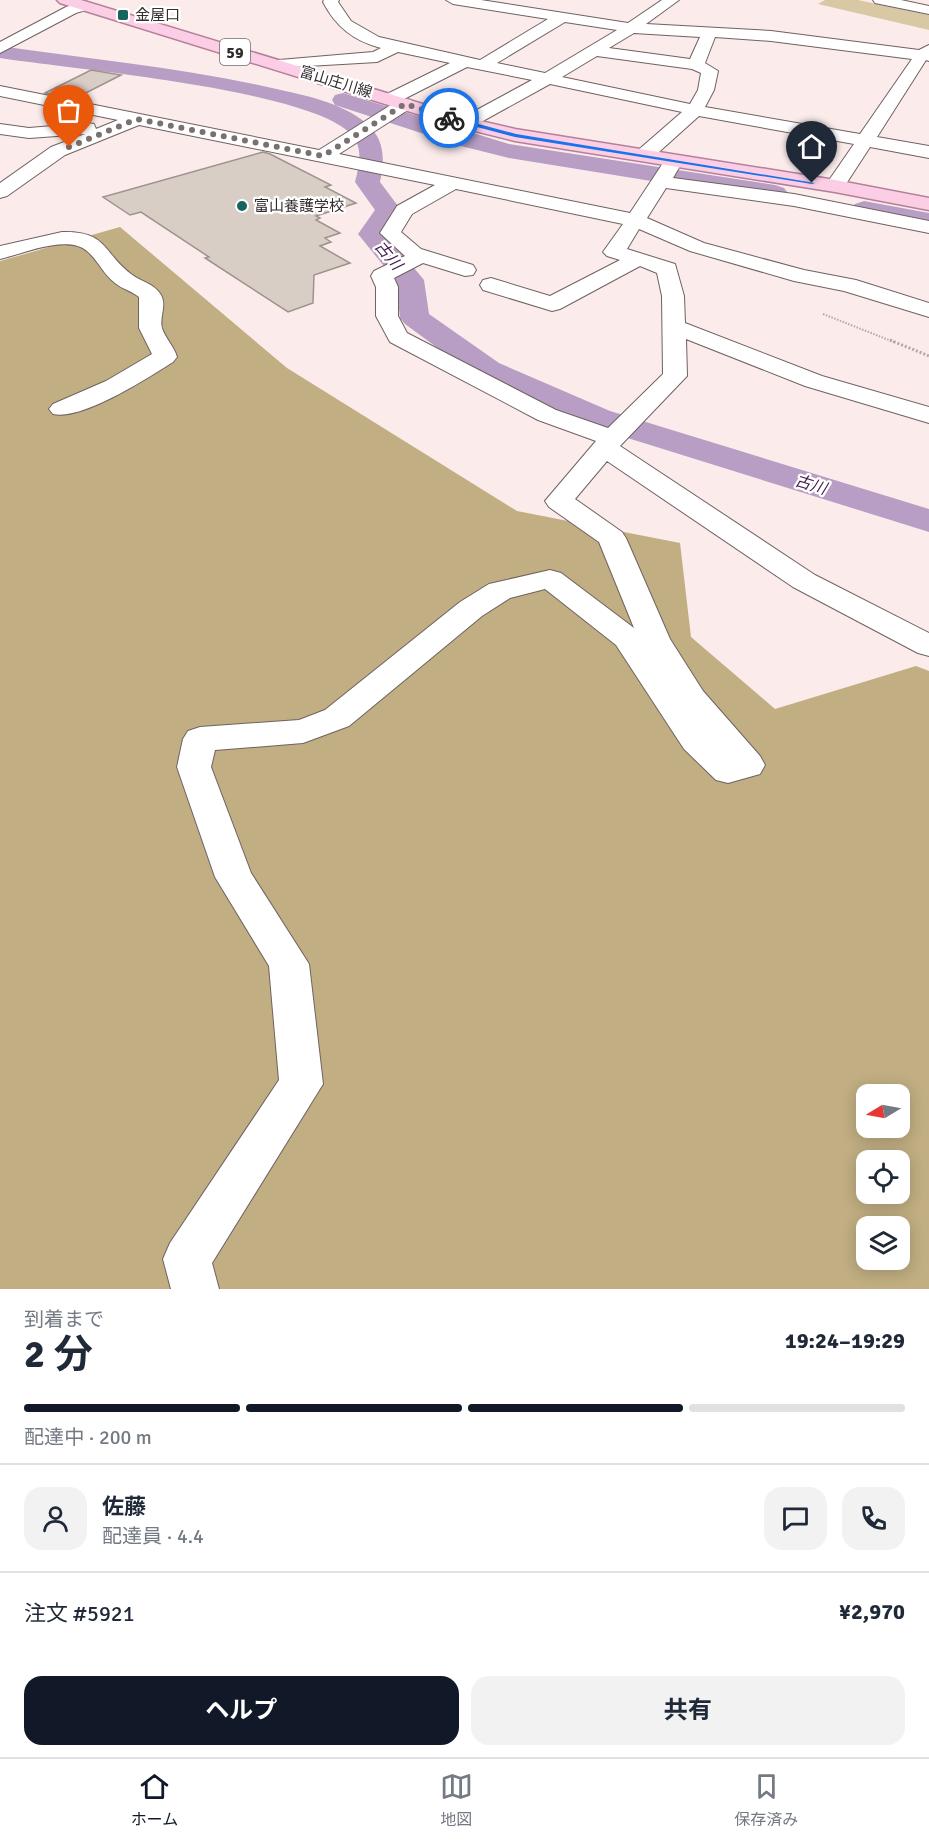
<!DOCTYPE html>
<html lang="ja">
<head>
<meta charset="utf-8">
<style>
  :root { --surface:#fff; --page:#f2f2f3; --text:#1f2937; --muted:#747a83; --line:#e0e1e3; --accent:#111827 }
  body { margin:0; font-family:Signika,"Noto Sans JP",sans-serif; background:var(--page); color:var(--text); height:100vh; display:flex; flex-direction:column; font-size:22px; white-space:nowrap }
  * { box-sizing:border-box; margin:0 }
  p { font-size:20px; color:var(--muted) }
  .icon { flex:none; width:33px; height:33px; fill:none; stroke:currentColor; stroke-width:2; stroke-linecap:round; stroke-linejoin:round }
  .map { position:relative; height:1289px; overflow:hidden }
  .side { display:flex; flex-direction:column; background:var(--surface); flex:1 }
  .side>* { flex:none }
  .needle { width:39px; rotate:260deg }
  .buttons { position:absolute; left:856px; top:1084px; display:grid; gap:12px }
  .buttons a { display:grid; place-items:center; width:54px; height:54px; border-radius:12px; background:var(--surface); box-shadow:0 3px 15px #0003; font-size:30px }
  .pin { position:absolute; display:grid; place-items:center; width:51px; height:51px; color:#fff; margin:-62px -26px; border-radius:50% 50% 50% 0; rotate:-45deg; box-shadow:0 0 6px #0007 }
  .pin .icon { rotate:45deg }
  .courier { position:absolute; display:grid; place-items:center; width:60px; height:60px; margin:-30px; border:4px solid #1a73e8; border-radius:50%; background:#fff; color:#222; box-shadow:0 2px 8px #0007 }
  .head em { font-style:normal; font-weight:700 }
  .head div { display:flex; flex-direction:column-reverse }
  .head { display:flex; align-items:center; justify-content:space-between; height:102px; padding:0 24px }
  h1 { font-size:39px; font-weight:700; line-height:45px }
  .bar { display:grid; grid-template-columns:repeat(4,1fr); gap:9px 6px; align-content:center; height:72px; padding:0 24px }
  .bar i { height:8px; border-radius:4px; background:var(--line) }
  .bar .current { background:var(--accent) }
  .bar p { grid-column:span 4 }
  .line { display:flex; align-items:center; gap:15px; padding:0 24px; border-top:2px solid var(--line) }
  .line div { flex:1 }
  .round { display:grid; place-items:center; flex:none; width:63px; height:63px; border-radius:18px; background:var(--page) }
  .action { display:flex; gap:12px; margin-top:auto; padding:12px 24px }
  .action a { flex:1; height:69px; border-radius:18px; background:var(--accent); color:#fff; font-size:24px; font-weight:700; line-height:69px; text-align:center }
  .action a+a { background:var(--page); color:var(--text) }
  .tab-bar { display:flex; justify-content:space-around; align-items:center; height:84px; border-top:2px solid var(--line); background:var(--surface); font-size:16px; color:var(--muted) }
  .tab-bar a { display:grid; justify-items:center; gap:3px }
  .tab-bar .current { color:var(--accent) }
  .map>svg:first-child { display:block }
  .green { fill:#d8c8a4 }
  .forest { fill:#c1ae82; fill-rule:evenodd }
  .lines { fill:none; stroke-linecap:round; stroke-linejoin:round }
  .river { fill:#b89ec5; fill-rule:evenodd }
  .building { fill:#d9cec6; stroke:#9e938c; stroke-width:1.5 }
  .minor-casing { stroke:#6f6261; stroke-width:2 }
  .major-casing { stroke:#b48099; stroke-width:3 }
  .path-far1 { stroke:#b4a8a7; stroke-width:2; stroke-dasharray:1.5 1.5; stroke-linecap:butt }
  .path { stroke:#b4a8a7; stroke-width:3; stroke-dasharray:2 2; stroke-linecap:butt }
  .minor { fill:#fff; fill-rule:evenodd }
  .major { fill:#fbcee5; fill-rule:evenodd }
  .route { fill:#1a73e8 }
  .done { stroke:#797070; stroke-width:6; stroke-dasharray:0 10.8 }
  .poi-dot { fill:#17645f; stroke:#fff; stroke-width:2 }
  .labels { text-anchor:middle; stroke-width:4.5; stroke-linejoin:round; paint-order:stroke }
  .far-poi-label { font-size:15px; fill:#332d2d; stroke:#fff; text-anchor:start }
  .far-street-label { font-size:15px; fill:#332d2d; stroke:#fff }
  .shield { fill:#fff; stroke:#706c6c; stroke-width:1.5 }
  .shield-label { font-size:16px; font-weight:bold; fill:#332d2d }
  .far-water-label { font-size:16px; font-style:italic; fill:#401e4f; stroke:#fff }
</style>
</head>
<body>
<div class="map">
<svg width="929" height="1289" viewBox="0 0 929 1289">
  <rect width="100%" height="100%" fill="#fbeceb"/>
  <path class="green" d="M825 0H858L929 15V30L818 4Z"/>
  <path class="forest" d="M120 227 287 368 517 511 680 543 691 637 775 709 916 666 929 671V1289H0V261ZM867 1095H900V1128H867ZM867 1161H900V1194H867ZM867 1227H900V1260H867Z"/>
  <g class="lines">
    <path class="river" d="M0 46C91 59 183 68 272 88 303 95 341 102 366 123 385 139 385 160 380 182L401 210 385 233 424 280 429 314 499 363 610 411 929 509V532L586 425 539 406 477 377 405 324 400 318 396 281 358 234 375 210 355 182C359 166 364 148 351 134 308 89 70 69 0 58Z
      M343 93 509 144 775 185 784 188 788 193 784 198 775 201 509 158 461 146 335 105 332 100 335 95Z
      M864 201 929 213V229L855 214 851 209 855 204Z"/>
  </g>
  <path class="building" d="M91 70 121 75 74 99 45 93Z
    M263 152 270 154 331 185 325 187 356 203 316 216 320 218 316 220 340 233 325 238 331 242 320 246 350 263 314 275 313 303 288 312 205 258 209 257 141 212 130 215 103 197Z"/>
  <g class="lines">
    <defs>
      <path id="minor" d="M324 0H339L338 2 351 21 379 37 480 60 548 19 453 4 446 0H481L628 23 662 0H679L646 24 771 31 919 50 929 45V61L926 60 877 137 929 146V158L870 147 842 190H828L825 186 854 144 699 116 650 160H636L634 156 636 152 682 112 550 84 472 127H460L457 123 460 119 532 80 467 67 404 99 411 100 414 104 411 108 339 154 630 213 667 157H681L683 161 673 178 794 194 929 221V233L794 206 666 188 647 218 704 243 804 270 856 280 929 303V317L844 291 794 281 690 251 639 229 627 249 675 264 684 296 685 323 822 376 929 407V423L805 386 686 339 687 376 620 446 815 575 929 633V656L918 653 793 587 607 461 575 499 622 532 626 538 670 639 703 691 760 756 765 765 760 774 728 783 716 780 684 749 616 645 545 589 510 598 482 616 349 726 303 743 215 750 211 767 251 873 309 964 323 1084 212 1263 219 1289H171L163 1259 170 1243 279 1080 269 966 215 877 177 767 183 739 188 731 200 727 299 720 325 710 460 602 489 584 550 570 561 573 634 628 599 542 549 507 545 501 596 441 538 420 390 342 376 316V287L371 276 374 271 405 256 380 233 397 206 435 185 139 125 65 155 7 196 0 198V183L51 147 85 134 29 138 0 134V124L29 128 88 123 94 124 96 129 118 120 0 96V86L319 150 394 103H385L382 99 385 95 450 63 398 52 377 62 273 68 271 65 273 62 279 60 373 52 381 48C354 41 336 27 323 2ZM565 22 617 30 545 73 497 63ZM634 33 700 37 690 59 609 48ZM715 37 771 41 912 59 860 134 705 107 714 90 718 71 705 63ZM597 56 692 69 701 73 698 90 690 104 562 77ZM456 189 623 224 603 252 607 256 620 260 550 296 491 278 483 280 480 285 483 290 552 311 560 309 640 266 657 273 662 296 663 374 608 428 556 410 407 333 398 316V287L394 278 423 263 465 276 473 275 476 270 473 265 421 249 401 232 412 214Z
        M873 0H901L929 6V14L875 3Z
        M84 2 89 3 91 6 89 9 76 13 0 53V42L66 7Z
        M62 232C108 231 102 252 131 274 141 282 154 283 161 295 167 306 159 317 162 328 165 338 174 346 177 357L173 362C148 378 81 421 53 414L49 409 53 404 106 381 152 354 139 328V297C132 291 122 289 115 283 103 274 98 260 87 251 67 234 22 254 0 259V246Z"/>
      <path id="major" d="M57 0H81L472 119 515 129 835 180 929 198V210L835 192 515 141 459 127 60 3Z"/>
    </defs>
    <use href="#minor" class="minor-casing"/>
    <use href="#major" class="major-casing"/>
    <path class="path-far1" d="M823 314 894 342"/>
    <path class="path" d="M890 340 929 356"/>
    <use href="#minor" class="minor"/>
    <use href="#major" class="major"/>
  </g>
  <path class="route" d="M449 116 516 134 815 183 812 184 515 137 447 119Z"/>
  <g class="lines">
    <path class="done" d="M69 147 137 119 323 156 405 104 449 118"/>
  </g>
  <g class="poi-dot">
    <rect x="117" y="9" width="12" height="12" rx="3"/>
    <circle cx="242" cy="206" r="6"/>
  </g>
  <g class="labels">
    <g class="far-poi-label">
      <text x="135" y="20">金屋口</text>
      <text x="254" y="211">富山養護学校</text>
    </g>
    <g class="far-street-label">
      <text transform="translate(336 82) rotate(17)" y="5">富山庄川線</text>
    </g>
    <rect class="shield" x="220" y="39" width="30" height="26" rx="4.5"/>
    <g class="shield-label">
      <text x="235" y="58">59</text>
    </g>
    <g class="far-water-label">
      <text transform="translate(389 255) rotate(50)" y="6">古川</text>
      <text transform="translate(811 484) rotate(17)" y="6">古川</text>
    </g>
  </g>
</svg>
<div class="buttons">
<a><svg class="needle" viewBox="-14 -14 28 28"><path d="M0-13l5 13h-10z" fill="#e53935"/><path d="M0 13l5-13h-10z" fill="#747a83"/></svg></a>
<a><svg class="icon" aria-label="locate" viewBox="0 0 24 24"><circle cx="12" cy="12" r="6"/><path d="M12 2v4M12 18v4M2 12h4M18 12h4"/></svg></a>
<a><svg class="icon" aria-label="layers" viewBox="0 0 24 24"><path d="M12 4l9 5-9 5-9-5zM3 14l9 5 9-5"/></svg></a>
</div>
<div class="pin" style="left:69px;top:147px;background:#ea580c"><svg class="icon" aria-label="bag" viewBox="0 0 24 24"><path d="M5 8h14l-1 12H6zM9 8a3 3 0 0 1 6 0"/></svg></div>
<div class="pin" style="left:812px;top:183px;background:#1f2937"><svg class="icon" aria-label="home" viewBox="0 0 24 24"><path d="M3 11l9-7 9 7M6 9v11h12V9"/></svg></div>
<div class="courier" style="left:449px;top:118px"><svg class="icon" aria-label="bike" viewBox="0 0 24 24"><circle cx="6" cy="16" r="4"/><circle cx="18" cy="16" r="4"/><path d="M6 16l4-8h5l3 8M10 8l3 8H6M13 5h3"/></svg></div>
</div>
<section class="side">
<div class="head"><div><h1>2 分</h1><p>到着まで</p></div><em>19:24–19:29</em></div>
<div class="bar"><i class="current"></i><i class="current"></i><i class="current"></i><i></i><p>配達中 · 200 m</p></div>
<div class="line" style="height:108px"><a class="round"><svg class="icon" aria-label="person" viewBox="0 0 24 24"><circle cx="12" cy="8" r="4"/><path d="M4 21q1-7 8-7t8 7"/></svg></a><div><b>佐藤</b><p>配達員 · 4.4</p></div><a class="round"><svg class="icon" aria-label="chat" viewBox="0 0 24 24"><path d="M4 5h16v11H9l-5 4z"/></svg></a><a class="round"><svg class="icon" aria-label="phone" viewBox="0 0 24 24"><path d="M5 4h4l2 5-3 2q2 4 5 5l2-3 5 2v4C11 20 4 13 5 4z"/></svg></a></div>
<div class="line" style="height:78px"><div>注文 #5921</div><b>¥2,970</b></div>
<div class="action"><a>ヘルプ</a><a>共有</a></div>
</section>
<nav class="tab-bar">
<a class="current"><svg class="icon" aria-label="home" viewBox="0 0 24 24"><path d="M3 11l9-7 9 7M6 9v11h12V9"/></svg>ホーム</a>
<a><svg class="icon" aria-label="map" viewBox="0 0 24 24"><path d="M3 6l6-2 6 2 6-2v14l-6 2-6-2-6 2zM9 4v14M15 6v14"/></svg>地図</a>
<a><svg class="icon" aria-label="saved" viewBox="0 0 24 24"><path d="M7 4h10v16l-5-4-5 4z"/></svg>保存済み</a>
</nav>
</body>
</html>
